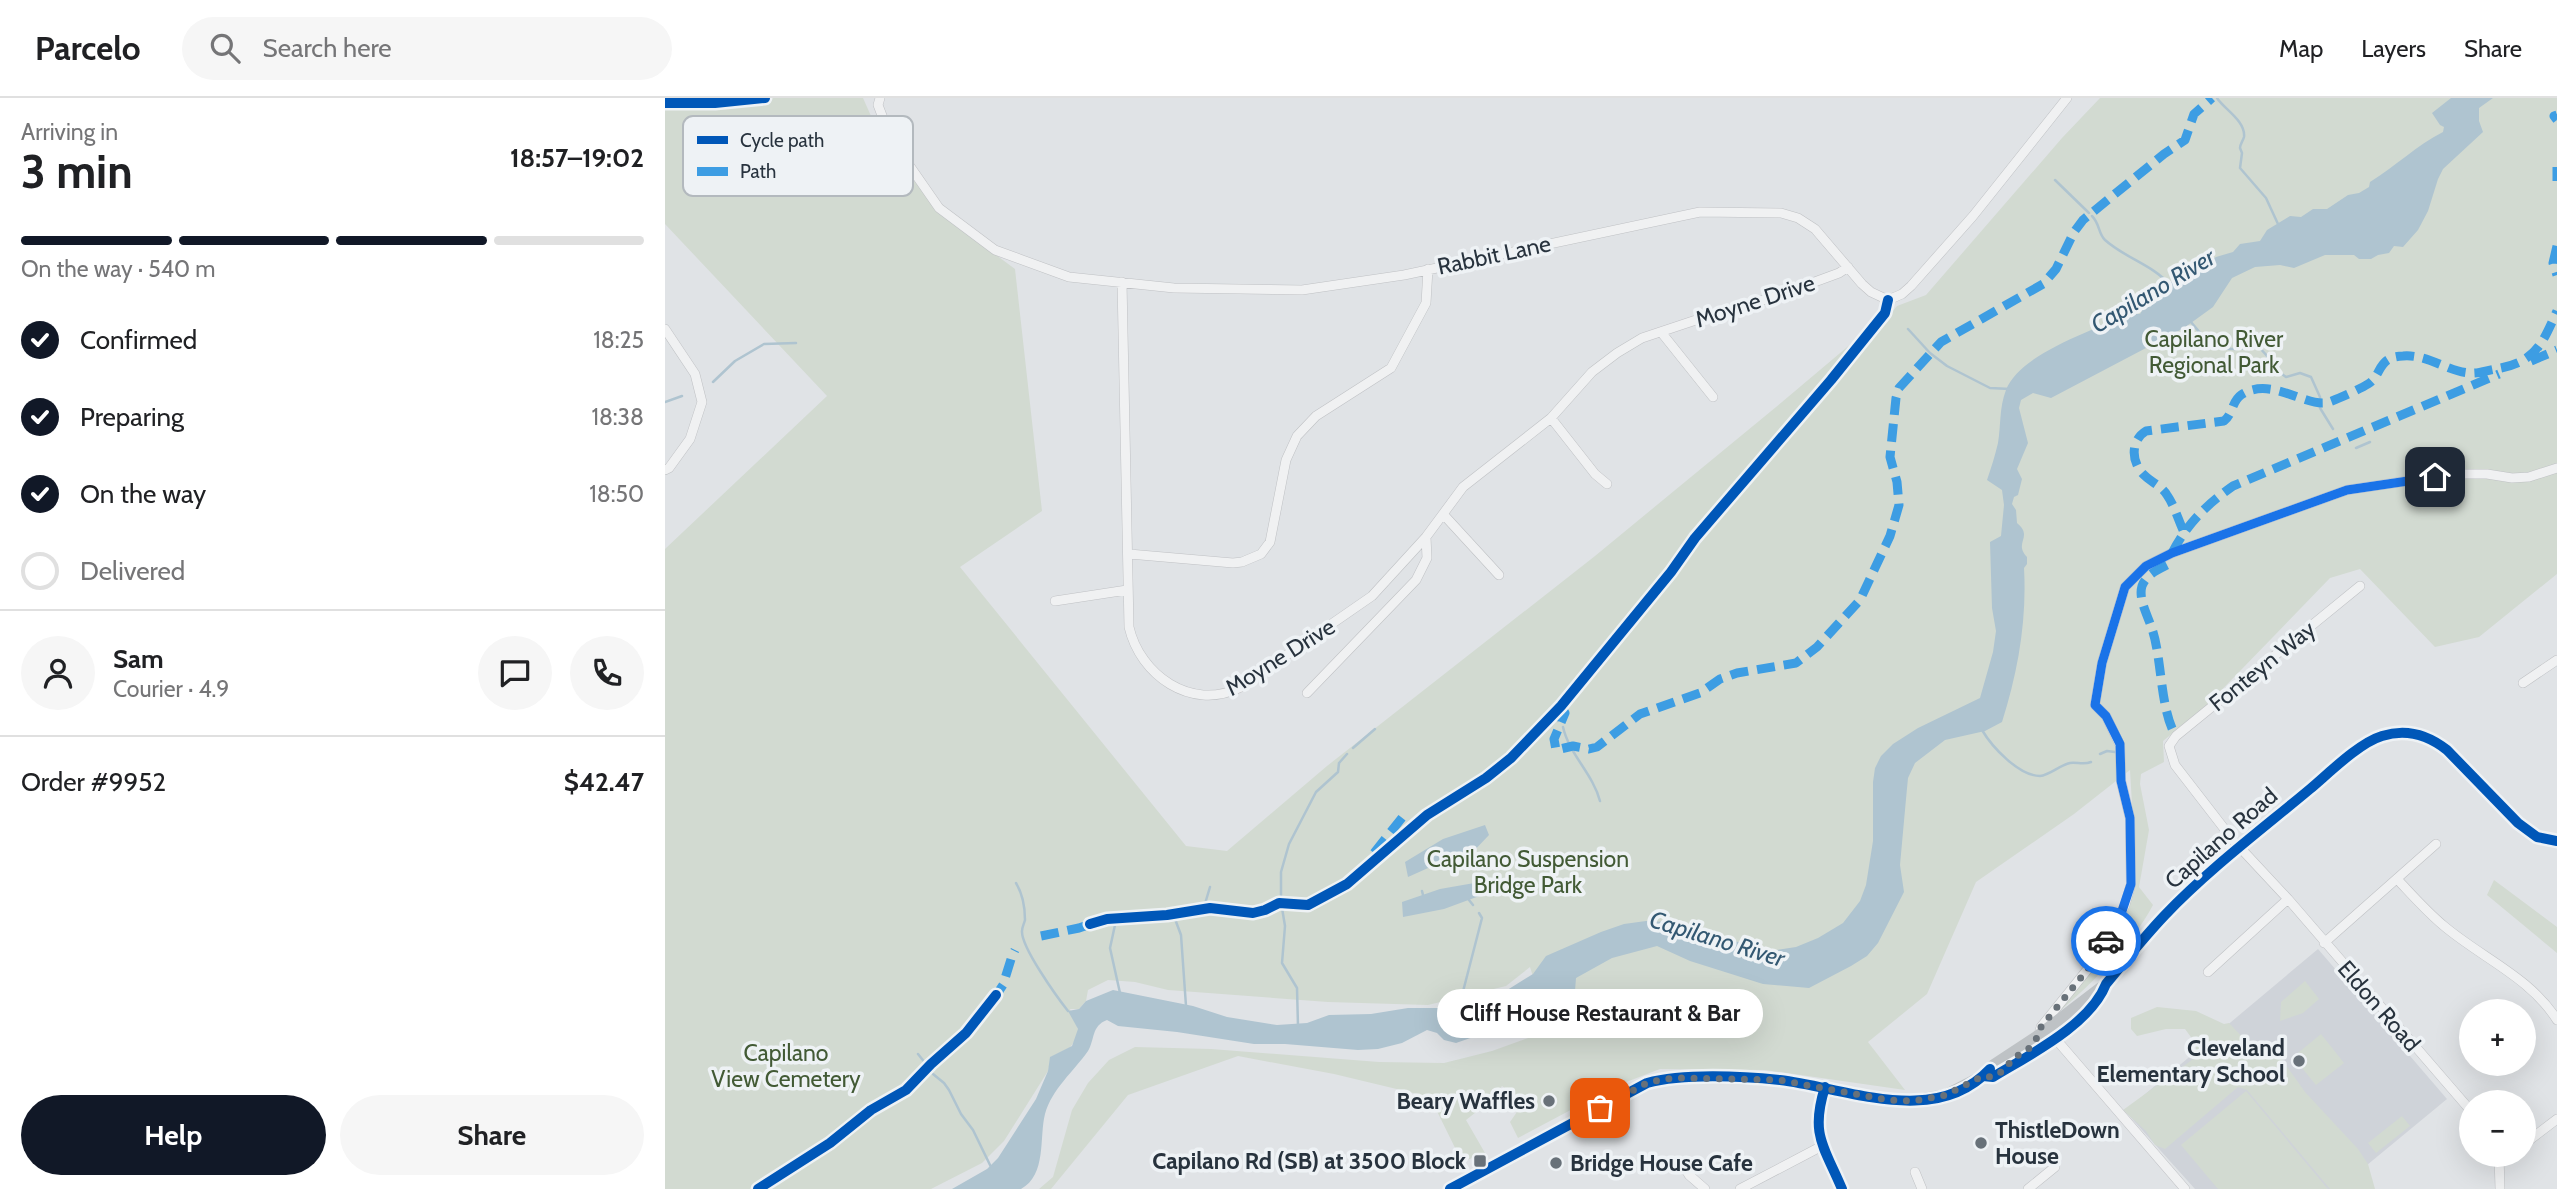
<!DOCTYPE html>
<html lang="en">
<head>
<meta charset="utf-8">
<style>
  :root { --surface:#fff; --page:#f6f6f6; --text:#202124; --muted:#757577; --line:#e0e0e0; --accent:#111827 }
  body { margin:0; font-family:Cabin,sans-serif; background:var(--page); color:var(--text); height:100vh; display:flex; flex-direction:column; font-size:26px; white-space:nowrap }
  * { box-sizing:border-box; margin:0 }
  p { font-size:23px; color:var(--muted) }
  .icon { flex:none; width:38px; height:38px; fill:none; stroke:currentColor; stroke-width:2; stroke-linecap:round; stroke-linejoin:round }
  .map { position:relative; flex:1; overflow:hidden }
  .panel { display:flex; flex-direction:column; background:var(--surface); width:665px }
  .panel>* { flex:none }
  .buttons { position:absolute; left:1794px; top:901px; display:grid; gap:14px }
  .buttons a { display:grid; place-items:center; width:77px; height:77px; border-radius:50%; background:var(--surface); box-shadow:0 7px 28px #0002; font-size:35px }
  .pin { position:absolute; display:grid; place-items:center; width:60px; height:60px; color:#fff; margin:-30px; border-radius:14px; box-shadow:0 4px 10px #0006 }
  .courier { position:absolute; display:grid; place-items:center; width:70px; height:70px; margin:-35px; border:5px solid #1a73e8; border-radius:50%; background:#fff; color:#222; box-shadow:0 2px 9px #0007 }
  .bubble { position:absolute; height:49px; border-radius:24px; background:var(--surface); box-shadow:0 7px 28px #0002; font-size:23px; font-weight:800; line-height:49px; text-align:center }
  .overview em { font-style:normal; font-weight:800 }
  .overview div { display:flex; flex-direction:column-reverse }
  .overview { display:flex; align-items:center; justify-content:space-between; height:119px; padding:0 21px }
  h1 { font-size:46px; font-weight:800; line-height:52px }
  .bar { display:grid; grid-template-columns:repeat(4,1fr); gap:10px 7px; align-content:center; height:84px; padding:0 21px }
  .bar i { height:9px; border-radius:5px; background:var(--line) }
  .bar .active { background:var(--accent) }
  .bar p { grid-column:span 4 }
  .line { display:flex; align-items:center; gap:18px; padding:0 21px; border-top:2px solid var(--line) }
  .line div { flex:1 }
  .round { display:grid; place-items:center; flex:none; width:74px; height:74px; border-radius:37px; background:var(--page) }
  ol { padding:0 21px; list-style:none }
  li { display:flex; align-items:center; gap:21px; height:77px }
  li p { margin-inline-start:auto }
  li .icon { padding:7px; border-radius:50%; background:var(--accent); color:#fff; stroke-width:4 }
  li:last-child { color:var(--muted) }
  li i { width:38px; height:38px; border:4px solid var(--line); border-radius:50% }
  .cta { display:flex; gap:14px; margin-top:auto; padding:14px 21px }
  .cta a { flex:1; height:80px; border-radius:42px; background:var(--accent); color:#fff; font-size:28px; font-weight:800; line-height:80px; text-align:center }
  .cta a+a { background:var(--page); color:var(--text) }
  header { display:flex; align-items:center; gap:42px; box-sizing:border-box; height:98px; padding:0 35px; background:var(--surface); border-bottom:2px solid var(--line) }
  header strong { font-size:33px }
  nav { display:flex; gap:38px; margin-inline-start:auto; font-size:24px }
  .search { width:490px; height:63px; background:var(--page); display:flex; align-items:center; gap:18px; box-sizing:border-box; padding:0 24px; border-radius:38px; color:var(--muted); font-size:26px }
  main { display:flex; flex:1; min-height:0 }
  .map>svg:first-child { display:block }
  .built { fill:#cfd3d9 }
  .green { fill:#d2dad1 }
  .water { fill:#afc4d0 }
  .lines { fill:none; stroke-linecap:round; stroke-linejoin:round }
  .stream { stroke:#afc4d0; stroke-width:2.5 }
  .street-casing { stroke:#bfc1c4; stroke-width:10 }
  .street { stroke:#f0f1f2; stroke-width:9 }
  .secondary { stroke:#bec2c5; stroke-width:12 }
  .quiet { stroke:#3d9de3; stroke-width:9; stroke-dasharray:18 9; stroke-linecap:butt }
  .cycleway-casing { stroke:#eef2f5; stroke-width:15 }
  .cycleway { stroke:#0057b8; stroke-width:10 }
  .done { stroke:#687179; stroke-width:7; stroke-dasharray:0 12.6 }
  .route { stroke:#1a73e8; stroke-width:9 }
  .poi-dot { fill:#687179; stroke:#eef2f5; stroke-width:2.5 }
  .labels { text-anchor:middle; stroke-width:7; stroke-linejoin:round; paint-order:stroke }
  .street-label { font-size:23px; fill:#28333e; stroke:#eef2f5 }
  .park-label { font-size:23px; fill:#425a35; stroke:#eef2f5 }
  .poi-label { font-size:23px; font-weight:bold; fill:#28333e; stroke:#eef2f5; text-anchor:end }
  .water-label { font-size:24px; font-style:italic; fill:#335872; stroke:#eef2f5 }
  .key { fill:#eef2f5; stroke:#b3b9be; stroke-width:2 }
  .key-label { font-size:19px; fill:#28333e }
</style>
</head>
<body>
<header>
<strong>Parcelo</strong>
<div class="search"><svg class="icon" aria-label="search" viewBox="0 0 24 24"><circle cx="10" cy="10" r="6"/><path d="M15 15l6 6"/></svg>Search here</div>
<nav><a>Map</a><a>Layers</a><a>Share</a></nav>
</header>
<main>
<section class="panel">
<div class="overview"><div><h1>3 min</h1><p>Arriving in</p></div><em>18:57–19:02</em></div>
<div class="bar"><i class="active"></i><i class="active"></i><i class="active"></i><i></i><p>On the way · 540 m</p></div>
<ol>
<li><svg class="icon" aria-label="check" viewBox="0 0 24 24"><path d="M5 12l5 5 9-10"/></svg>Confirmed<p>18:25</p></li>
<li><svg class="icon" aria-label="check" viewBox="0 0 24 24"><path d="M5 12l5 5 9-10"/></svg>Preparing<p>18:38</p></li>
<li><svg class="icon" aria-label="check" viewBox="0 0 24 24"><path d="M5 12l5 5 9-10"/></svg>On the way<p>18:50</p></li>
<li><i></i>Delivered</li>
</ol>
<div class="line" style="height:126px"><a class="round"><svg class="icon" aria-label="person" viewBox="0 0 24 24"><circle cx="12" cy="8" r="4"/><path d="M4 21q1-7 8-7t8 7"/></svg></a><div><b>Sam</b><p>Courier · 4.9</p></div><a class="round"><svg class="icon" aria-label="chat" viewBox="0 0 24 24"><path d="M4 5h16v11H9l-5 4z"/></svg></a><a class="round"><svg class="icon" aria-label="phone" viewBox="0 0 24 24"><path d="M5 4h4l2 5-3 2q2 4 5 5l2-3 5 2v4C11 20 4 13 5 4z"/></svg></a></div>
<div class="line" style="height:91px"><div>Order #9952</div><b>$42.47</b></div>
<div class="cta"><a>Help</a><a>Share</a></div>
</section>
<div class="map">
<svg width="1892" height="1091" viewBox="0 0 1892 1091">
  <rect width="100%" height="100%" fill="#e0e3e6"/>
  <path class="built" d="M1653 851 1782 1001 1696 1072 1705 1091H1530L1460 1013Z"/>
  <path class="green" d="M0 0H198L218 45 277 117 350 171 377 413 295 469 521 748 562 753 662 668 930 458 1117 304 1200 234 1217 209 1220 210 1219 214 1178 264 1189 258 1232 208 1261 197 1397 40 1435 0H1892V476L1814 539 1770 549 1695 471 1665 480 1544 605 1498 643 1499 664 1476 676 1475 686 1484 732 1474 789 1488 807C1466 848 1428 884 1394 914L1449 839 1459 821 1464 807 1468 723 1465 672 1409 716 1311 784 1262 896 1203 944 1240 992 1100 972 995 971 951 988 853 1040 845 1024 854 1011 848 997 837 988 825 1003 801 1022 820 1055 797 1064 765 999 669 976 573 958 463 997 386 1091H374L388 1079 407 1012 423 985 444 962 470 949 546 951 714 964 779 965 827 953 885 932 865 869 841 888 763 907 663 904 503 892 470 884 443 882 423 892 421 903 414 911H405L413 931V938L404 951 386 959 383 973 339 1043 317 1065 266 1091H0V451L162 298 0 126Z
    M1829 782 1892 829V855L1822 797Z
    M1640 883 1654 901 1638 915 1615 923 1616 904Z
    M1492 909 1531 913 1559 926 1564 925 1585 947 1597 945 1608 949 1640 994 1693 1051 1703 1066 1710 1091H1665L1582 992 1573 989 1500 1051 1490 1047 1481 1033 1458 1012 1531 959V946L1520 931H1501L1472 938 1466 931V920Z
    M1656 936 1679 965 1651 987 1628 959Z
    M1581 993 1662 1090 1663 1091H1553L1516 1047Z
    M1737 1018 1745 1028 1711 1055 1703 1045Z"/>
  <path class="water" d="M1786 0H1828L1814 10V23L1818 34 1778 71 1773 81 1763 113 1753 132 1738 149 1729 148 1724 155 1713 157 1706 161H1694L1689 157H1660L1629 170 1615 167 1590 169 1567 180 1548 209 1519 230 1386 300 1368 295 1356 302 1354 310 1363 345 1352 371 1357 381 1353 397 1349 399 1347 406 1351 412 1352 425C1369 439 1348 444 1362 459V466L1359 470C1362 522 1353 574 1337 624L1320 633 1280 642 1250 665 1243 680 1241 701 1235 767 1239 794 1213 845 1202 858 1186 868 1144 890 1098 886 1025 863 992 848 947 860 911 880 909 906 872 929 853 930 840 928 791 945 779 942 772 935 762 932 737 945 713 951 693 952 620 946H589L512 934 453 928 442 922C426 928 430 942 423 953 409 973 387 991 380 1016 374 1039 382 1077 356 1091H287L322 1071 333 1060 371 1001 383 973 385 959 407 948 413 931 403 913 414 911 421 903 448 892 528 908 562 919 612 927 642 925 664 917 706 916 743 910H782L823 904 868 876 881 858 936 834 959 826 981 823 1002 824 1105 853 1131 849 1153 840 1178 825 1195 803 1201 787 1208 743V684L1210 670 1216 658 1228 646 1253 630 1315 600 1328 554 1331 533 1327 510 1325 444 1336 438 1339 407 1337 392 1322 382C1326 370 1330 358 1333 345 1336 328 1334 310 1341 292 1355 255 1432 231 1467 215L1475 216 1483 202 1496 188 1520 179 1551 159 1568 154 1575 146 1595 143 1602 132 1625 118 1636 119 1648 111H1662L1683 97 1694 95 1704 89 1705 84C1731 68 1752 47 1778 34L1779 29 1775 27 1767 15Z
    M820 727 824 737 804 758 781 762 743 779 740 764 778 741Z
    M815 784 817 797 779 811 738 819 737 804 775 791Z"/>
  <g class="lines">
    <path class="stream" d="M1552 0C1559 11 1581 23 1579 39 1578 43 1575 46 1575 50L1577 55 1575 70 1601 100 1613 126
      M1390 82 1424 115
      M1427 118C1435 126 1433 135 1440 142 1460 160 1488 167 1505 187
      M1526 224C1541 242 1546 252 1572 251 1580 251 1586 248 1594 249L1603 259 1607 269 1621 279 1635 275 1646 279 1655 299V310L1668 331
      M1243 231 1265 255 1282 268 1325 290 1345 291
      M48 284 70 263 99 246 131 245
      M0 304 17 298
      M1691 350 1705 344
      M893 623 895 616
      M898 629C904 656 928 676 935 703
      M1317 632C1327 649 1354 678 1375 678 1385 677 1395 667 1405 665 1412 664 1419 667 1426 664
      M688 650 710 631
      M1435 656 1442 653 1450 654
      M351 785C357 795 360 810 360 822 359 826 357 829 357 833 356 849 392 899 403 913
      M757 793 758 797
      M616 801V774L624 746 651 694 673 674 674 665 682 656
      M804 802 808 807
      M617 810 620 828 617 865 632 890 633 928
      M512 813 539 809 545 789
      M510 821 516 837 521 908
      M450 827 445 850 455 895
      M794 909 817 820 814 815
      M253 956 261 966
      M268 976 279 985 284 992 296 1016 308 1032 326 1069"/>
    <defs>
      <path id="street" d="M215 0 213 7 226 41 274 110 330 152 404 179 509 190 637 192 739 177 1035 114 1116 115 1133 120 1150 131 1197 186 1206 194 1223 202 1237 196 1246 188 1308 118 1402 0
        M457 184 464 529C475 577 526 613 574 590L707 498 761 439 798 389 886 320 927 274 952 255 977 240 1058 213 1106 200 1174 175 1183 169
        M0 231 30 276 37 304 25 341 4 370 0 372
        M996 234 1048 299
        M886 320 930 376 942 386
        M778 416 834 477
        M464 456 568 465 577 464 596 456 605 444 621 362 632 338 651 318 726 270 761 205 763 171
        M1695 488 1511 638 1504 648 1510 667 1568 742 1623 801 1806 1013
        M390 503 462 492
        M1858 585 1892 562
        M642 595 751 482 762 460 761 439
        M1733 782C1748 798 1762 814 1779 828 1817 860 1866 880 1892 922
        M1659 845 1771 746
        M1543 874 1623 801
        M1374 936 1376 929 1422 872 1448 833 1460 807 1466 786 1465 720 1456 683 1455 647 1441 618 1430 607 1437 565 1460 489 1481 468 1507 455 1682 392 1789 376H1822L1847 380 1864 379 1892 370
        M1389 939 1520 1091
        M1858 1047 1892 1021
        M1834 1057 1835 1091
        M1016 1063 1024 1077 1040 1091
        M1250 1074 1257 1091
        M1075 1091 1157 1048
        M1363 1091 1390 1069"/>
    </defs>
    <use href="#street" class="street-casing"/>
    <use href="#street" class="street"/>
    <path class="secondary" d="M0 5H50L100 0
      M1318 978 1328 979C1364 957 1425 927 1441 886 1460 863 1479 839 1500 817 1544 771 1596 732 1645 691 1664 675 1694 645 1717 638 1742 630 1763 637 1782 652L1853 725 1872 739 1892 743
      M1160 989C1145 1037 1159 1048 1177 1091
      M785 1091 982 985 998 981 1042 979 1114 982 1223 1002 1248 1003 1281 997 1318 978 1329 967 1373 938 1441 886"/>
    <path class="quiet" d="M1892 17 1889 18 1892 22
      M1892 69V83
      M1892 148 1888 165 1892 177
      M1866 263 1892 252
      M1518 432C1513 421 1509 407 1502 397 1496 387 1485 384 1477 375 1466 362 1466 342 1481 333L1559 323C1568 316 1567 303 1576 297 1606 277 1642 311 1664 304 1673 301 1695 291 1703 286 1718 277 1711 259 1738 258 1763 256 1783 274 1805 275 1813 276 1823 272 1831 271 1871 264 1877 246 1892 213
      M1507 455C1522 426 1541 407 1568 388L1834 276
      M1502 467C1492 472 1481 477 1477 488 1473 501 1483 518 1487 531 1497 559 1495 613 1511 638
      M896 608 900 615 889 641 891 652 908 648 924 651 932 649 975 616 1035 595 1055 581 1072 575 1131 565 1152 549 1195 502 1225 438 1234 407 1232 384 1225 359 1231 300 1234 290 1276 244 1378 186 1391 171 1409 134 1418 122 1499 56 1520 42 1529 16 1547 0
      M709 755 740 716
      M376 838 414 830 431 824
      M328 902 338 887 347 858 350 852"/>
    <defs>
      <path id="cycleway" d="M0 5H50L100 0
        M425 826 442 821 502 817 545 810 588 815 600 812 614 805 643 807 682 786 762 717 821 680 846 660 896 608 1006 474 1030 440 1166 282 1220 215 1223 202
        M1318 978 1328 979C1364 957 1425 927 1441 886 1460 863 1479 839 1500 817 1544 771 1596 732 1645 691 1664 675 1694 645 1717 638 1742 630 1763 637 1782 652L1853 725 1872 739 1892 743
        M1160 989C1145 1037 1159 1048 1177 1091
        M93 1091 165 1045 206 1012 241 992 266 966 301 935 331 897
        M785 1091 982 985C1018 975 1077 978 1115 982 1182 990 1270 1030 1325 971"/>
    </defs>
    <use href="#cycleway" class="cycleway-casing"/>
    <use href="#cycleway" class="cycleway"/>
  </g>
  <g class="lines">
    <path class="done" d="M935 1010 982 985 998 981 1016 980 1114 982 1223 1002 1248 1003 1281 997 1318 978 1328 979 1341 971 1346 962 1366 949 1373 938 1376 929 1422 872 1441 843"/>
    <path class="route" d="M1441 843 1455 819 1466 786 1465 720 1456 683 1455 646 1441 618 1430 607 1437 565 1460 489 1481 468 1507 455 1682 392 1770 379"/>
  </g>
  <g class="poi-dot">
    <circle cx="1634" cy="963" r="7"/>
    <circle cx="884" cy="1003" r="7"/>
    <circle cx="1316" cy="1045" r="7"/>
    <rect x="808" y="1056" width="14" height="14" rx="3.5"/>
    <circle cx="891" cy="1065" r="7"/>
  </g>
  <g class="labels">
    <g class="street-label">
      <text transform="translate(829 157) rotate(-12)" y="8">Rabbit Lane</text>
      <text transform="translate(1090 203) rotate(-18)" y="8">Moyne Drive</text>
      <text transform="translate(615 559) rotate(-32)" y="8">Moyne Drive</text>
      <text transform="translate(1597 568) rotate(-39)" y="8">Fonteyn Way</text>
      <text transform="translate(1556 740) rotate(-41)" y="8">Capilano Road</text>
      <text transform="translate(1714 908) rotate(49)" y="8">Eldon Road</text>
    </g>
    <g class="park-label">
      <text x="1549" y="249">Capilano River<tspan x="1549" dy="26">Regional Park</tspan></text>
      <text x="863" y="769">Capilano Suspension<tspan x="863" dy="26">Bridge Park</tspan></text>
      <text x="121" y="963">Capilano<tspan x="121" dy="26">View Cemetery</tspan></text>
    </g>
    <g class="poi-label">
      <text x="1620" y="958">Cleveland<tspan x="1620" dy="26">Elementary School</tspan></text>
      <text x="870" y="1011">Beary Waffles</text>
      <text x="1330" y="1040" text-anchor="start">ThistleDown<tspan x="1330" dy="26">House</tspan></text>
      <text x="801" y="1071">Capilano Rd (SB) at 3500 Block</text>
      <text x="905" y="1073" text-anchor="start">Bridge House Cafe</text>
    </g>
    <g class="water-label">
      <text transform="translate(1488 193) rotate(-31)" y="8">Capilano River</text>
      <text transform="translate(1052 841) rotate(17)" y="8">Capilano River</text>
    </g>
  </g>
  <rect x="18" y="18" width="230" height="80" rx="10" class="key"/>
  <rect x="32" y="38" width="31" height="8" fill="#0057b8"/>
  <rect x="32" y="69" width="31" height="9" fill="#3d9de3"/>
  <g class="key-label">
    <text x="75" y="49">Cycle path</text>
    <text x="75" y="80">Path</text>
  </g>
</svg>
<div class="buttons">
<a>+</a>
<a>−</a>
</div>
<div class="pin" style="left:935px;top:1010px;background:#ea580c"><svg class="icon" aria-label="bag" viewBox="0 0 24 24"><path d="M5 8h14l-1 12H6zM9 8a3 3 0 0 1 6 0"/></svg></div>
<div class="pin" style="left:1770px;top:379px;background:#1f2937"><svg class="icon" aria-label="home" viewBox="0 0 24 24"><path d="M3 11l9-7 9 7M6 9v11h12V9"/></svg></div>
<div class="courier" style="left:1441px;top:843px"><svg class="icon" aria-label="car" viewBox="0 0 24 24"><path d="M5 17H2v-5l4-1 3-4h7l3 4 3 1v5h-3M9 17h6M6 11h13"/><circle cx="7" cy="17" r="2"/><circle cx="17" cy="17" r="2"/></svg></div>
<div class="bubble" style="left:772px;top:891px;width:326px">Cliff House Restaurant &amp; Bar</div>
</div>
</main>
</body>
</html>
